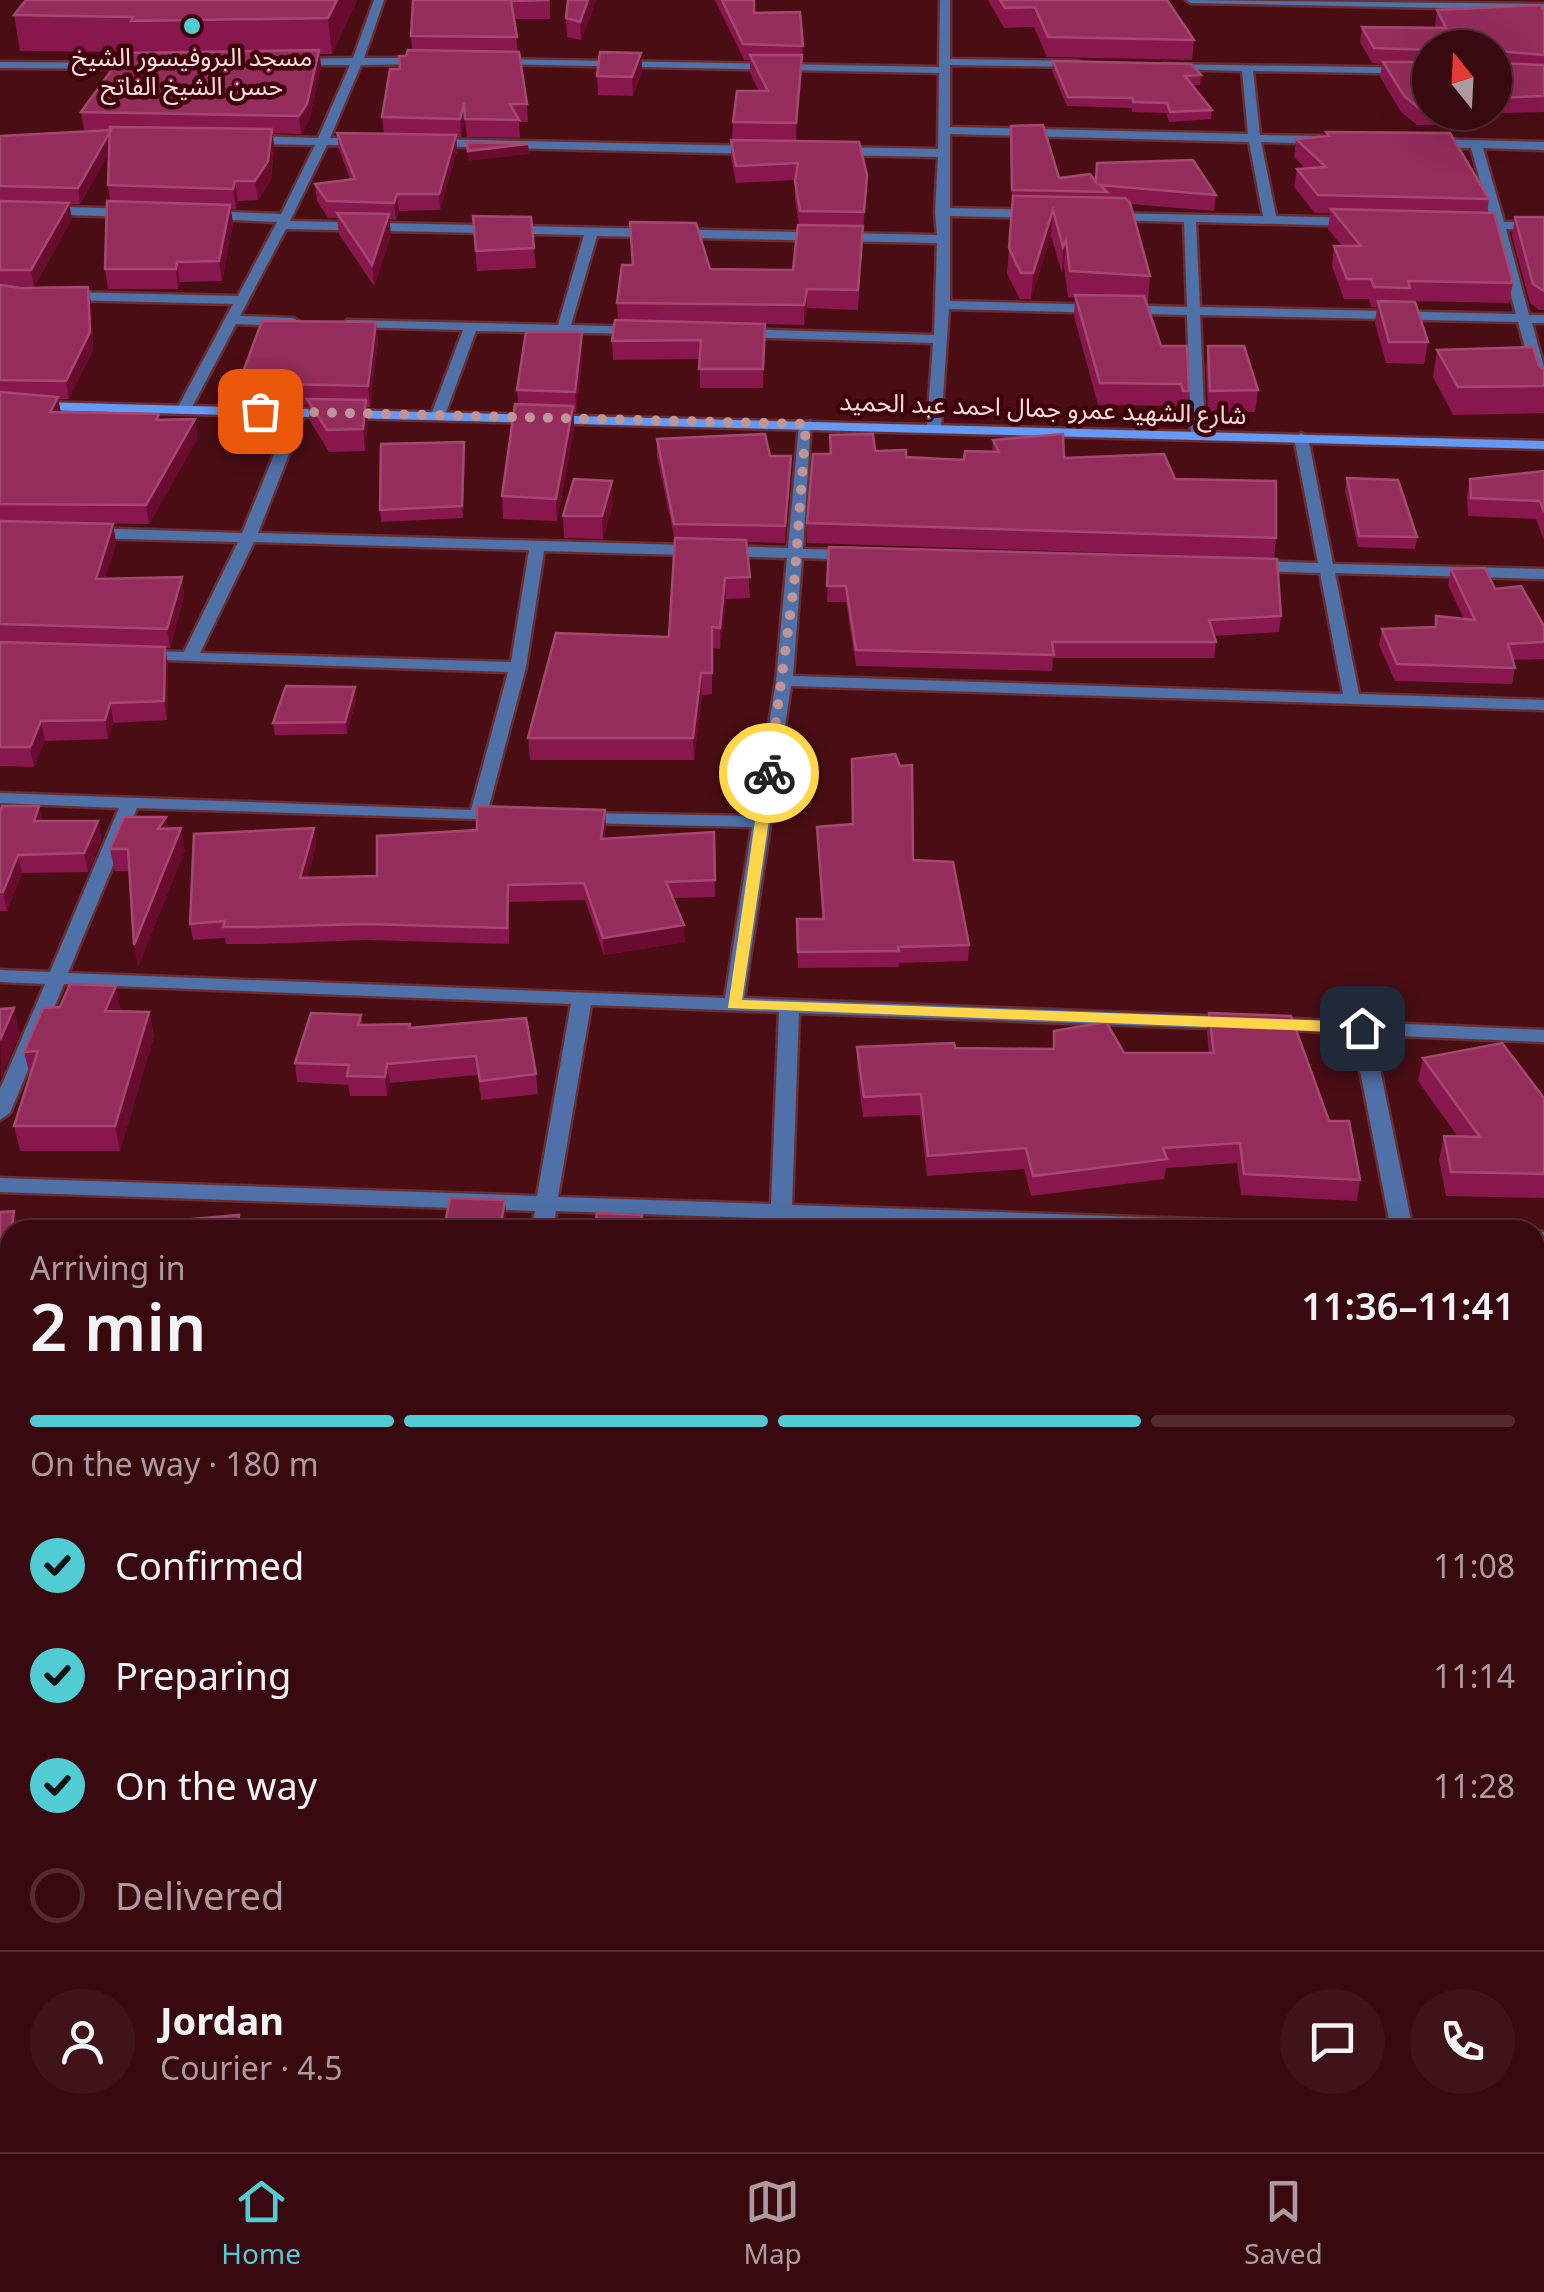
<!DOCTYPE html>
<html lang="en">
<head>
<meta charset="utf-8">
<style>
  :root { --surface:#380a0f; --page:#3f1318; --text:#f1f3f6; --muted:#ab9a9e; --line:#522b2f; --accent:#51ccd2 }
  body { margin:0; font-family:"Noto Sans","Noto Sans Arabic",sans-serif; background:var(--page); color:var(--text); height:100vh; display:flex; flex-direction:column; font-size:38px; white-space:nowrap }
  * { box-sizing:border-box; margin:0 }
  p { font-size:32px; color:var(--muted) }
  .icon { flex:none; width:55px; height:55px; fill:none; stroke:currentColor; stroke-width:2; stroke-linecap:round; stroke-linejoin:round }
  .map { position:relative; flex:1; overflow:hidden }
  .sheet { position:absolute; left:0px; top:1220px; width:1545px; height:932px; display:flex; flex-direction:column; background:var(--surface); border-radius:30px 30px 0 0; box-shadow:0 10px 40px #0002,0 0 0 2px var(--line) }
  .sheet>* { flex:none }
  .needle { width:65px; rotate:342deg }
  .fabs { position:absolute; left:1412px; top:30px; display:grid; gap:20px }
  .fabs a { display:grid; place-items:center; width:100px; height:100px; border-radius:50%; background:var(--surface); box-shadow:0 10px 40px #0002,0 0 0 2px var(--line); font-size:50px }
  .pin { position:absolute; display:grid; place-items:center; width:85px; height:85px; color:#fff; margin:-42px; border-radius:20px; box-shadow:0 5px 15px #0006 }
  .courier { position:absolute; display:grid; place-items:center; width:100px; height:100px; margin:-50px; border:8px solid #ffd54a; border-radius:50%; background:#fff; color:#222; box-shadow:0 2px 12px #0007 }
  .summary em { font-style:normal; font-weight:600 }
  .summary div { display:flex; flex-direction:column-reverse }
  .summary { display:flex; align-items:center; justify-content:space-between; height:170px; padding:0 30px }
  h1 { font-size:65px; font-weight:600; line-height:75px }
  .bar { display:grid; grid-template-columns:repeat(4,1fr); gap:15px 10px; align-content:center; height:120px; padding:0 30px }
  .bar i { height:12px; border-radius:8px; background:var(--line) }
  .bar .selected { background:var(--accent) }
  .bar p { grid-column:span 4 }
  .line { display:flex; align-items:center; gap:25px; padding:0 30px; border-top:2px solid var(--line) }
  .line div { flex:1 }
  .round { display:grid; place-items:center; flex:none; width:105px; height:105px; border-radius:52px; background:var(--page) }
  ol { padding:0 30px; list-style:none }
  li { display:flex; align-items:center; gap:30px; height:110px }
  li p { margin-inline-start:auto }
  li .icon { padding:10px; border-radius:50%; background:var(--accent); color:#111; stroke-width:4 }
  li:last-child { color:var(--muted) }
  li i { width:55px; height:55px; border:5px solid var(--line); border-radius:50% }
  .menu { display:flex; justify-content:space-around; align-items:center; height:140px; border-top:2px solid var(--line); background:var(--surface); font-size:28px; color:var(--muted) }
  .menu a { display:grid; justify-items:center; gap:5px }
  .menu .selected { color:var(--accent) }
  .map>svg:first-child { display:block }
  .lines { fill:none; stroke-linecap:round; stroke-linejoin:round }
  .street-casing { stroke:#672e34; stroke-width:5 }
  .secondary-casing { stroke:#672e34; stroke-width:5 }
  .path { stroke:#a37477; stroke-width:8; stroke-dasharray:10 6; stroke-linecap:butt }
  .street { fill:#4f71a8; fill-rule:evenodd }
  .secondary { fill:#649af3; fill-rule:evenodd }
  .wall { fill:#87174c; fill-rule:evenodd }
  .shaded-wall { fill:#690a2f }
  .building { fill:#942c5c; stroke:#a54870; stroke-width:2.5 }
  .route { fill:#ffd54a }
  .done { stroke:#c09597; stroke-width:10; stroke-dasharray:0 18 }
  .poi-dot { fill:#51ccd2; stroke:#3e020a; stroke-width:4 }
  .labels { text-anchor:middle; stroke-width:9; stroke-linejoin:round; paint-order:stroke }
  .far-poi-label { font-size:25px; fill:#ffdedd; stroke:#3e020a }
  .far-street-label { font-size:25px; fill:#ffdedd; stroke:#3e020a }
</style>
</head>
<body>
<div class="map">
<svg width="1544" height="2152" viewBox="0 0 1544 2152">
  <rect width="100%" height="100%" fill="#4a0d14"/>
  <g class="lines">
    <defs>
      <path id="street" d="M374 0H384L364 58H423L429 61 423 64 361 65 330 138H366L372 142 366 146 327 145 290 221 937 235 935 212 938 157 835 155 829 151 835 147 938 149 939 73 493 64V60L497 59 939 67 940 0H950V59L1078 61 1084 64 1078 67 950 65V127L1248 134 1242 71 1167 69 1163 68V64L1430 68V74L1253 71 1260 135 1322 136 1328 140 1322 144 1261 142 1276 216 1354 218 1360 222 1354 226 1196 222 1200 307 1516 314 1493 229H1473L1467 225 1473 221H1491L1471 148 1431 147 1425 143 1431 139 1544 142V150L1483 148 1504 222H1544V230L1506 229 1529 315H1544V323H1532L1544 367V396L1537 392 1518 322 1200 315 1205 434 1198 438 1191 434 1187 315 949 309 941 427 934 431 927 427 933 343 737 337 730 333 737 329 934 335 937 243 597 236 571 325 638 327 643 328V334L476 331 445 415 438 419 431 415 463 330 352 327 345 323 347 320 558 325 584 235 286 229 240 316 293 318 300 322 293 326 236 324 191 409 179 412 177 409 233 304 67 300 60 296 67 292 238 296 277 222 207 219 201 215 207 211 281 214 315 145 250 144 244 140 250 136 318 138 350 65H297L291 62 297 59 353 58ZM950 134 1249 142 1263 216 1104 213 1102 216 1108 220 1184 222 1187 307 950 301V216L1039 218 1045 214 1039 210 950 208Z
        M1186 0 1544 4V10L1191 3Z
        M0 62 138 63 144 66 138 69 0 68Z
        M430 139 756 146 762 150 756 154 426 146V140Z
        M0 205 133 209 139 213 133 217 0 213Z
        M299 407 306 411 258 533 788 548 799 424 811 421 803 549 853 550 861 555 853 560 802 558 793 676 1343 694 1320 573 1251 571 1243 566 1251 561 1318 563 1294 437 1301 433 1308 437 1333 564 1544 569V579L1335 573 1359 694 1544 700V710L791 686 744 998 1232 1017 1242 1023 1232 1029 799 1013 792 1205 1309 1223 1320 1230H1098L556 1211 553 1230H531L535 1211 0 1192V1178L537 1196 571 1004 64 984 10 1113 0 1120V1089L45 984 0 982V970L50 972 119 808 0 803V793L471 810 508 672 136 659V653L142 651 184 652 238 542 87 538 79 533 87 528 242 533 292 411ZM254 542 529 550 511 662 200 653ZM544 551 787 558 776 681 754 816 582 813 573 818 582 823 752 827 725 998 68 973 137 808 509 820 512 816 509 812 488 810 526 667ZM591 1005 779 1012 771 1204 558 1197Z
        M1271 1018 1544 1030V1042L1373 1035 1413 1230H1391L1353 1034 1264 1028 1261 1024 1264 1020Z
        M1535 1232H1544V1246H1535Z
        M0 1445 10 1446V1464L0 1463Z
        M1535 1515H1544V1533H1535Z
        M1535 1846 1544 1847V1871L1535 1870Z
        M1080 2142H1110V2152H1080Z"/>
      <path id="secondary" d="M0 401 1544 441V449L0 409Z"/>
    </defs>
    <use href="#street" class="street-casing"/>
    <use href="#secondary" class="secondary-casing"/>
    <path class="path" d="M0 1602 10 1616
      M0 1804 10 1812
      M0 1863 10 1852
      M182 2142 186 2152
      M400 2142 407 2152
      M425 2142 427 2152
      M103 2152 107 2142"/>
    <use href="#street" class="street"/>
    <use href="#secondary" class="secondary"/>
  </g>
  <path class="wall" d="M357 0 332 54H320L321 67 309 121 301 134 273 133 274 148 271 180 258 200 238 201 236 209H231L233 224 222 281 180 282 178 289H108L105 269 110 201 108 185 109 153 80 204H69L72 219 34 287 9 286 21 288 88 287 91 304 93 350 69 399H58L61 412 159 414 160 420 198 437 149 524 53 523 113 524 116 543 105 579 182 577 184 596 170 648H165L168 666 167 720 114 723 108 739 45 741 34 767 0 766V136L103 130H84L81 112 135 52 20 51 14 15Z
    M413 0H550V19H514L518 52 527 104 528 122H519L520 138 467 137 465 121 461 137H456L457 151 440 210 399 211 396 220 389 219 391 235 374 286 339 234 337 218H328L317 201 315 184 350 179 339 149 337 133 384 134 382 117 400 69 406 56 412 51 411 36Z
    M568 0H596L581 40 567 37 566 18Z
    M715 0H754V13L803 46 796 141 867 175 858 310 807 308 804 325 765 324 763 388H700V359L613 360 612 341 618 320 617 303 710 269 793 270 799 225 795 199V180L736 183 731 157 733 122 759 91 750 73V60H744Z
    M988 0H1167L1194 40 1192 60 1047 57 1034 27 1004 28Z
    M1437 10H1544V112L1471 114 1469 124 1417 125 1401 112 1380 77 1382 64 1372 63 1360 42 1362 27 1436 28 1435 25ZM1430 48H1495V112H1430Z
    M641 53 642 72 633 96 598 95 597 76Z
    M1053 61 1201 75 1200 85H1192L1212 110 1211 119 1169 122 1166 113 1132 112V108L1067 106 1052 71Z
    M1011 126 1059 178 1095 181 1216 195 1214 211 1130 204 1150 276 1148 302H1146L1161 346 1189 391 1187 413H1180L1178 406 1098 405 1074 316 1075 298 1068 297 1064 266 1062 273 1051 236 1031 299H1020L1007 274 1012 206Z
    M1326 132 1489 199 1487 213 1513 283 1509 303 1408 301 1428 342 1424 364 1386 363 1375 323 1377 307H1371L1369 299H1344L1332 266 1334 246H1342L1328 229 1330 213H1315L1294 187 1297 169H1306L1294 157 1296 139 1326 136Z
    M473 216 534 248 536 268 477 271Z
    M1515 217H1544V310H1539L1530 303 1512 236Z
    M376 322 378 342 370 407H367L368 422 365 451 329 452 310 421 308 405H282L284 420 274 444 226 446 223 424 241 397 239 383Z
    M1208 346 1258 390 1255 412 1208 413 1206 368Z
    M1437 350 1539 366 1544 369V413L1453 415 1433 377Z
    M583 352 576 412H574V428L557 521 503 519 502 496 518 404 517 390Z
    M830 435 875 451 906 457 964 460 992 452 993 440 1064 458 1175 479 1276 538 1274 558 807 543V523L829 454Z
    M657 439 770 456H791L785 543 746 542 750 598 726 599 720 649 712 648V694L702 695 694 760H530L528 738 669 637 675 541 657 456Z
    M464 442 463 518 381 522 380 510Z
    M1544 471V540L1536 519 1468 516 1467 497 1470 479Z
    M1347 478 1417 537 1415 549 1358 547 1345 490Z
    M613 504 603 539 564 538 563 516Z
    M829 547 1281 616 1279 632 1214 636 1216 642 1214 658H1053L1052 671 856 666 846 602H827Z
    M1451 569 1495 589 1544 626V659L1513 660 1515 668 1512 684 1395 681 1379 645 1382 629 1434 627 1436 616 1464 619 1448 585Z
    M356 699 347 734 275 735 273 723Z
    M0 813 42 821 102 839 88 872 22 873 7 911H0Z
    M166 817 168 828 185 850 138 967 130 871H115L110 849Z
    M606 826 604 839 714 832 715 897 673 898 685 942 604 955 585 900 509 902V944L367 940 260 944H226L225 938 193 940 190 924 314 828 316 845 307 878 377 876Z
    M817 827 913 860 969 945 968 961 899 963V967L798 968 797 919H822Z
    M121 1010 120 1011 149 1012 154 1036 120 1151H20L14 1126 30 1076 24 1052Z
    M1209 1013 1329 1121 1360 1180 1357 1201 1241 1195 1237 1163 1166 1168 1164 1179 1031 1196 1024 1169 927 1176 920 1115 863 1117 857 1067V1047L1053 1049 1054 1031 1124 1053H1209L1207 1033Z
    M361 1015 363 1025 410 1028 536 1074 538 1094 481 1100 478 1075 390 1083 387 1096H350L348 1085 297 1082 295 1063Z
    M1423 1058 1544 1098V1198L1446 1196 1439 1160 1444 1136 1458 1137 1418 1081Z
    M0 1212 10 1230V1360L6 1372H0Z
    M1544 1277V1423L1535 1399 1540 1379H1543L1535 1361V1278Z
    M1535 1599 1538 1611 1544 1612V1826L1537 1788H1535Z
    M1535 1871 1544 1872V2028L1535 2027Z"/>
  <path class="shaded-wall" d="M337 0H357L332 54 328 18Z
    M588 0H596L581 40 580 22Z
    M319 50 321 67 309 121 301 134 299 116Z
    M641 53 642 72 633 96 632 77Z
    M802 55V74L796 143V123Z
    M464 103 465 121 461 137 460 119Z
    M272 129 274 148 271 180 258 200 255 181Z
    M111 130 113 146 80 204 78 188Z
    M456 135 457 151 440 210 439 194Z
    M528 144 529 154 468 161V151Z
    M235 181 238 201 236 209 233 189Z
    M397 194 399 211 396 220 394 203Z
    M69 203 72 219 34 287 31 270Z
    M230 205 233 224 222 281 219 261Z
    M1053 210 1051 236 1031 299 1033 273Z
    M389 214 391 235 374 286 372 265Z
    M1066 240 1064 266 1062 273 1063 247Z
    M177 262 180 282 178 289 176 269Z
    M88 287 91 304 93 350 69 399 66 381Z
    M807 289V308L804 325V305Z
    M376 322 378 342 370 407 368 386Z
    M582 332 583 352 576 412 575 392Z
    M58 397 61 414 50 412Z
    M281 398 284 420 274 444 271 422Z
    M366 400 368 422 365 451 363 429Z
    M573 406 574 428 557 521 556 499Z
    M195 419 198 437 149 524 146 505Z
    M464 442 465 453 463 518 462 506Z
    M791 456V473L785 543V526Z
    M612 481 613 504 603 539 602 516Z
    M113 524 116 543 100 598 96 579Z
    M182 577 184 596 170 648 167 629Z
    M725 578 726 599 720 649V628Z
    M165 647 168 666 167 720 164 701Z
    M701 673 702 695 694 760 693 738Z
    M355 687 356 699 347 734 345 722Z
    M110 703 114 723 108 739 105 720Z
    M41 721 45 741 34 767 30 747Z
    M39 806 43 824 34 821Z
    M605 810 606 826 601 856V839Z
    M166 817 170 838 158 829Z
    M98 821 102 839 88 872 84 853Z
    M181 828 185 850 138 967 134 945Z
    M314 828 316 845 303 895 300 878Z
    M18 855 22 873 7 911 3 892Z
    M684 925 685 942 604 955 603 938Z
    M116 986 121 1010 110 1035 105 1011Z
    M14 1008 20 1034 1 1078 0 1040Z
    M149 1012 154 1036 120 1151 115 1126Z
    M387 1064 390 1083 387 1096 385 1077Z
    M505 1200 507 1230H500Z
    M14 1211 18 1230H11Z
    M10 1314V1360L6 1372 0 1343Z"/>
  <path class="building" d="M26 0H337L328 18 131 21 133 17 14 15Z
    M413 0H549L511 1 517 37 411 36Z
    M568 0H588L580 22 566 18Z
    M722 0H754V13L800 12 803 46 743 44Z
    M1000 0H1167L1194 40 1048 37 1035 7 1005 8Z
    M1540 5 1544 10V55L1498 51 1495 63V48H1430V50L1374 48 1362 27 1446 28 1437 10Z
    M319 50 307 104 299 116 81 112 124 53Z
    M408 50 519 52 527 104H510L519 120 465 119 464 103 460 119 382 117 390 69H400L399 56H406Z
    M600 52 641 53 632 77 597 76Z
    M750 55H802L796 123 733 122 737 91H768Z
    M1053 61 1191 64 1201 75 1185 76 1212 110 1170 112 1167 103 1133 102V98L1068 97Z
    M1383 62H1430V109H1420L1404 96Z
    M1495 63 1544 65V96L1495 98Z
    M1043 125 1059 178 1090 174 1096 182 1097 163 1193 160 1216 195 1100 185 1107 192 1012 190 1011 126Z
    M110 127 272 129 268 161 255 181H235L233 189 108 185Z
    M111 130 78 188 0 186V136Z
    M1326 132 1450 133 1489 199 1318 195 1297 169 1326 167 1296 139 1329 136Z
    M337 133 456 135 439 194H397L394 203 327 201 315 184 355 179Z
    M731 140 859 142 867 175 864 212 800 211 795 181 798 163 736 166Z
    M467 142 528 144 468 151Z
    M1013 196 1125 198 1130 203 1150 276 1070 271 1066 240 1063 247 1053 210 1033 273H1021L1009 248Z
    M0 201 69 203 31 270H0Z
    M107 201 230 205 219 261 177 262 176 269H105Z
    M1331 209 1494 213 1513 283 1408 281 1410 288 1374 287 1371 279H1347L1334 246H1361Z
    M337 213 389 214 372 265Z
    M473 216 531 217 534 248 476 251Z
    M1515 217H1544V291L1533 284Z
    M630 222 696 223 710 269 793 270 798 225 863 226 858 290 807 289 804 305 617 303 622 265H633Z
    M0 285 21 288 88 287 90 332 66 381 0 380Z
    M1075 295 1144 296 1161 346H1187L1189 391H1183L1181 384 1100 383Z
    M1378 301 1415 302 1428 342H1389Z
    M615 320 765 324 763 369H699L701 340 612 341Z
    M262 321 376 322 368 386 239 383Z
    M526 332H582L575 392 517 390Z
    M1208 346H1244L1258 390 1210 391Z
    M1533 347 1539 366 1544 369V386L1458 387 1437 350Z
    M0 392 58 397 50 412 159 414 156 420 195 419 146 505 0 504Z
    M233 397 281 398 271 422 223 424Z
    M307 399 366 400 363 429 327 430Z
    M515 404 573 406 556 499 502 496Z
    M765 434 770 456H791L785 526 674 524 657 439Z
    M873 434 875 451 906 450V457L964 460 965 451 999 452 993 440 1063 434 1064 458 1164 454 1175 479 1276 481V538L807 523 813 454H831L830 435Z
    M464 442 462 506 380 510 381 444Z
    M1544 471V512L1540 501 1471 498 1470 479Z
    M1347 478 1398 480 1417 537 1359 536Z
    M574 479 612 481 602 516H563Z
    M0 521 113 524 96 579 182 577 167 629 0 624Z
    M675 538 746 540 750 577 725 578 720 628 712 627V673H701L693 738H528L556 633 669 637Z
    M829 547 1277 559 1281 616 1209 620 1216 642H1052L1054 655 856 650 846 586H827Z
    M1485 568 1495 589 1521 586 1544 626V642L1508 644 1515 668 1397 664 1382 629 1436 627V616L1475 620 1451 569Z
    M0 642 165 647 164 701 110 703 105 720 41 721 30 747H0Z
    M286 686 355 687 345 722 273 723Z
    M895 754 900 766 912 765 913 860 953 862 969 945 898 947 899 951 798 952 797 919H824L817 827 853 824 852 759Z
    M2 806H39L34 821H98L84 853 18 855 3 892H0V813Z
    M477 806 605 810 601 839 714 832 715 880 666 882 684 925 603 938 584 883 508 885 507 928 365 924 257 927H223L225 921 190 924 194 834 314 828 300 878 377 876V836L477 830Z
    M124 817H166L158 829 181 828 134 945 128 849H110Z
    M70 984 116 986 105 1011 149 1012 115 1126H14L38 1051 24 1052 43 1008 60 1007Z
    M14 1008 0 1040V1009Z
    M311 1013 361 1015 358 1025 410 1024 409 1028 526 1018 536 1074 480 1081 476 1056 387 1064 385 1077 347 1076 349 1065 295 1063Z
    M1209 1013 1291 1016 1329 1121H1349L1360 1180 1244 1174 1240 1143 1163 1148 1167 1159 1033 1176 1026 1148 928 1156 921 1094 864 1097 857 1047 954 1043 955 1048 1054 1049V1031L1106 1022 1124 1053H1214Z
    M1502 1043 1544 1098V1174L1451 1172 1444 1136 1480 1137 1423 1058Z
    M450 1198 505 1200 500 1230H444Z
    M14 1211 8 1255 10 1256V1314L0 1343V1212Z
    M597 1213 642 1215 640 1226 672 1228V1230H594Z
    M239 1215 238 1222 368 1227 367 1230H137V1224Z
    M1544 1277V1349L1535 1329V1278Z
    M1535 1599 1538 1611 1544 1612V1759H1535Z
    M1535 1871 1544 1872V1996H1536L1535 1989Z"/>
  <path class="route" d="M769 768 776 773 742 1000 1362 1022 1370 1028 1362 1033 728 1008 762 773Z"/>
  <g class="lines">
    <path class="done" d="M260 411 806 424 794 585 769 773"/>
  </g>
  <circle class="poi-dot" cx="192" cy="26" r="10"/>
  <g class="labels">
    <g class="far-poi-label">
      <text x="192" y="66">مسجد البروفيسور الشيخ<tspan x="192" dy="29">حسن الشيخ الفاتح</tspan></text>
    </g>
    <g class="far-street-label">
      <text transform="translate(1043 408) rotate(2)" y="9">شارع الشهيد عمرو جمال احمد عبد الحميد</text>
    </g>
  </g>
</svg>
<div class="fabs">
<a><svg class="needle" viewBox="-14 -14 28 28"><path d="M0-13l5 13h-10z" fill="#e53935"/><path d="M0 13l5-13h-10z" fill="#ab9a9e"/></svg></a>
</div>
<div class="pin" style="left:260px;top:411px;background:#ea580c"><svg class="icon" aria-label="bag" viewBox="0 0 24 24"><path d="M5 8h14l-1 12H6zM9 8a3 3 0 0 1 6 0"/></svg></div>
<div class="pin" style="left:1362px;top:1028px;background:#1f2937"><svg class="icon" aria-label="home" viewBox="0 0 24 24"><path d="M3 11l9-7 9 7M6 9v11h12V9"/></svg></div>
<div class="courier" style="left:769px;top:773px"><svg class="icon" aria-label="bike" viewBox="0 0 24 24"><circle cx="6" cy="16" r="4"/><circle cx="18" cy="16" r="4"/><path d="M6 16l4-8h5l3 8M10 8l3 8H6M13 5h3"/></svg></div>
<section class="sheet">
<div class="summary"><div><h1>2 min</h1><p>Arriving in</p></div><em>11:36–11:41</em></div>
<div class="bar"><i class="selected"></i><i class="selected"></i><i class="selected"></i><i></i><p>On the way · 180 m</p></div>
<ol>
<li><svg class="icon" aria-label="check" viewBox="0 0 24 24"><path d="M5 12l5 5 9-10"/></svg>Confirmed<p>11:08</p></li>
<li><svg class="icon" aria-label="check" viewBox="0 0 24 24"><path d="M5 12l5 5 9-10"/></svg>Preparing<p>11:14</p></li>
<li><svg class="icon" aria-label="check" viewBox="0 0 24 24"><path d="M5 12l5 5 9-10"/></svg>On the way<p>11:28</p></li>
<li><i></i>Delivered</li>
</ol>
<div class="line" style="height:180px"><a class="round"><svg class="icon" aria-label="person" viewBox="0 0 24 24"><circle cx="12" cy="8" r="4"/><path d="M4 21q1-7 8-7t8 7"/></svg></a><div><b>Jordan</b><p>Courier · 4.5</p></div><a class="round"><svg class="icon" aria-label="chat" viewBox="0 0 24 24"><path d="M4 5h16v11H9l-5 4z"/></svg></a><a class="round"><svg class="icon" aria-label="phone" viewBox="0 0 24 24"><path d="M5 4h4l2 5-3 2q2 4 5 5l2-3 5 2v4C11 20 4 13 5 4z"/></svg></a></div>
</section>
</div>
<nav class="menu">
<a class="selected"><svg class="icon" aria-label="home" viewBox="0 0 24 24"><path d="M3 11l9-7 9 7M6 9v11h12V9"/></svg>Home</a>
<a><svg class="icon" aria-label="map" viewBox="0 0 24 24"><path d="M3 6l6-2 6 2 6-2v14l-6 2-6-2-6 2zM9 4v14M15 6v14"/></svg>Map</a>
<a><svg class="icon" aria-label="saved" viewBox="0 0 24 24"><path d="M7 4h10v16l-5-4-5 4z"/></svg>Saved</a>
</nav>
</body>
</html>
